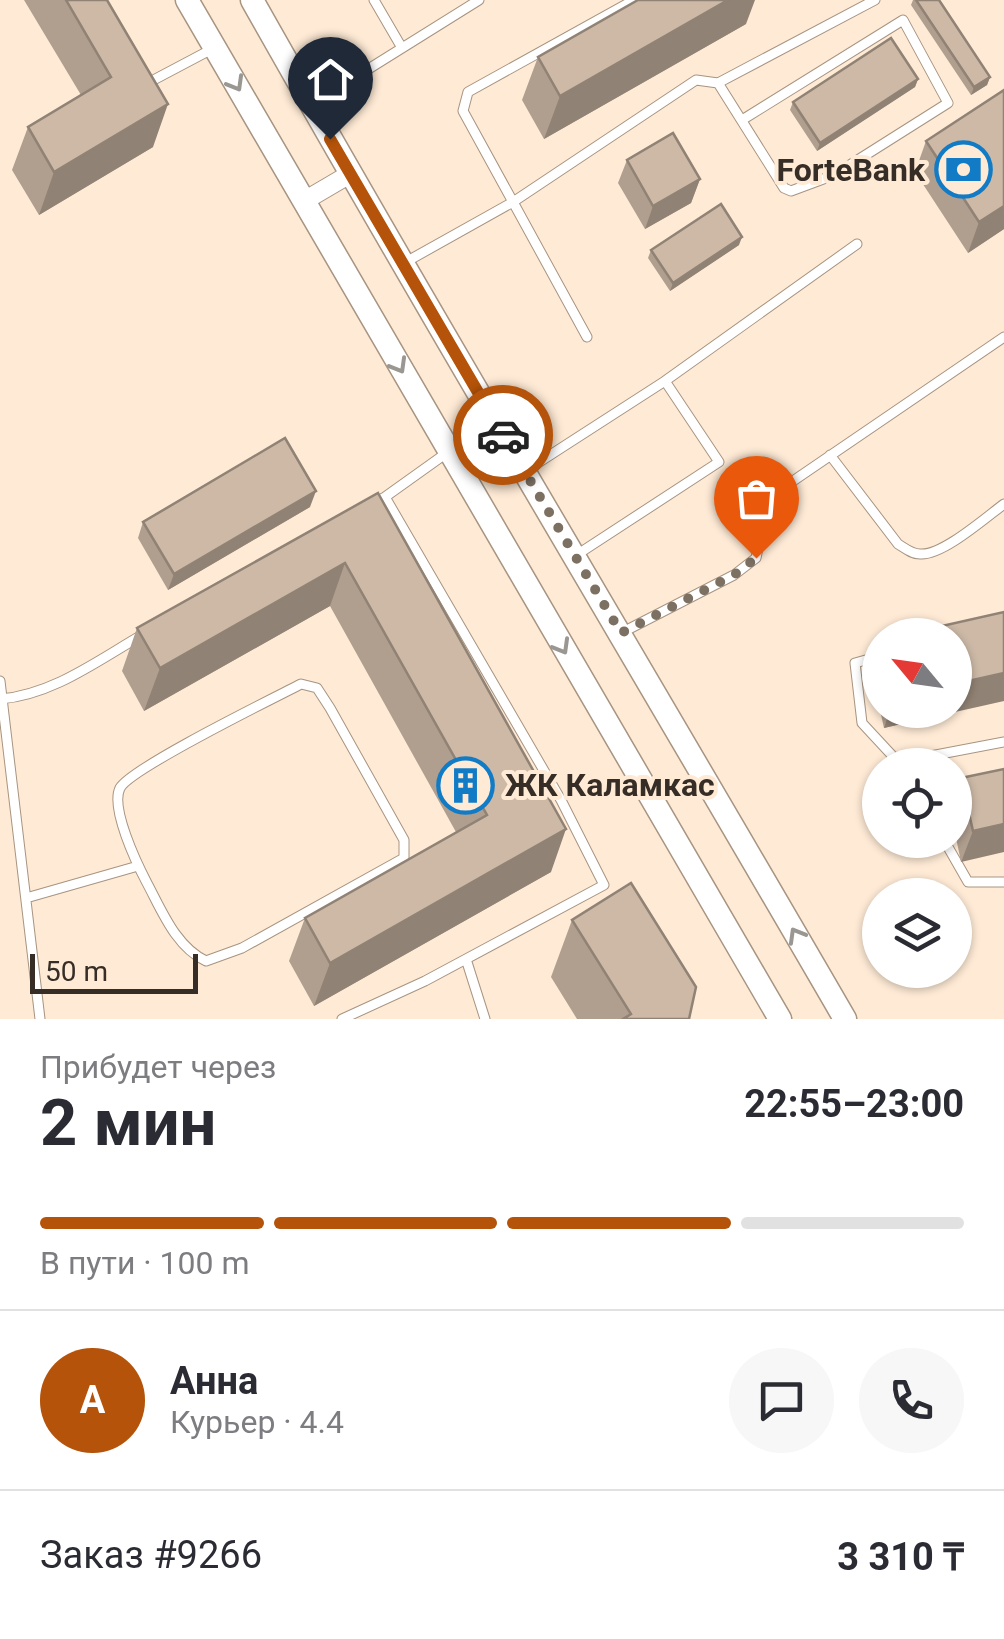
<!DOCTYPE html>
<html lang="ru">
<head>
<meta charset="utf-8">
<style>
  :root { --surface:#fff; --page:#f7f7f7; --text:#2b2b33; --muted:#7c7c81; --line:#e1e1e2; --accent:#b45309 }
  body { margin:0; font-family:Roboto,sans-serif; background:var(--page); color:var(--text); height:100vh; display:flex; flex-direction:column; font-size:38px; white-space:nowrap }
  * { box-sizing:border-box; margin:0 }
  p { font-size:32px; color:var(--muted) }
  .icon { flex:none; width:55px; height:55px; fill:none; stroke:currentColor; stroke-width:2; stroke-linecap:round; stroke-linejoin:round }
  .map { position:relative; height:1019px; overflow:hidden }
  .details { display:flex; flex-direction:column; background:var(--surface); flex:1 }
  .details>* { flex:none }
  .needle { width:65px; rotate:299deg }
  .controls { position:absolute; left:862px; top:618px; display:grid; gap:20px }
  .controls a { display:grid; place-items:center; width:110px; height:110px; border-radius:50%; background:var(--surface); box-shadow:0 2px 8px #0004; font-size:50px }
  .scale { position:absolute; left:30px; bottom:25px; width:168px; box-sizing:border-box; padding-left:10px; border:5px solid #362e26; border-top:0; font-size:28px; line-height:35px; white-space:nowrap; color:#362e26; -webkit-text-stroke:8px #feead5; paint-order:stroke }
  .pin { position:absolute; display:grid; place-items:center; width:85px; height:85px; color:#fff; margin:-102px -42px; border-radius:50% 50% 50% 0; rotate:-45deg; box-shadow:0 0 10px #0007 }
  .pin .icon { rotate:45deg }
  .courier { position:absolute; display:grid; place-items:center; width:100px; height:100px; margin:-50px; border:8px solid #b45309; border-radius:50%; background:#fff; color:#222; box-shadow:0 2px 12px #0007 }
  .head em { font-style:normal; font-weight:700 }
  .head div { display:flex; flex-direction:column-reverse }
  .head { display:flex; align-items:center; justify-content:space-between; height:170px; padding:0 40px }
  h1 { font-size:65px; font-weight:700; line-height:75px }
  .bar { display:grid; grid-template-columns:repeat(4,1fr); gap:15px 10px; align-content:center; height:120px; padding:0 40px }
  .bar i { height:12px; border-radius:8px; background:var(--line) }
  .bar .on { background:var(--accent) }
  .bar p { grid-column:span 4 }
  .line { display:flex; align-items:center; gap:25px; padding:0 40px; border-top:2px solid var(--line) }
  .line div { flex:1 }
  .round { display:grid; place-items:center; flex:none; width:105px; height:105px; border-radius:52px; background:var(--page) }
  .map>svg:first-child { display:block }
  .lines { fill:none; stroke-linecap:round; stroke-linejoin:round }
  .service-casing { stroke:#a79481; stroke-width:11 }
  .minor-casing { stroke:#a79481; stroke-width:20 }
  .tertiary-casing { stroke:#a79481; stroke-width:25 }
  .service { stroke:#fff; stroke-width:9 }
  .minor { stroke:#fff; stroke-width:18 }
  .tertiary { stroke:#fff; stroke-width:22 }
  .wall { fill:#b09f8f }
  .shaded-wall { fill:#908274 }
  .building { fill:#cdb9a6; stroke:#908274; stroke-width:2.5 }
  .oneway { stroke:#9a9692 }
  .done { stroke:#7c7063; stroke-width:10; stroke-dasharray:0 18 }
  .route { stroke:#b45309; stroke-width:12 }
  .labels { text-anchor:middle; stroke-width:8; stroke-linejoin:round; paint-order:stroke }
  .poi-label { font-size:32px; font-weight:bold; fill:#362e26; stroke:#feead5; text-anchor:end }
</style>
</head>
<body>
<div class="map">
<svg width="1004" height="1019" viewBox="0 0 1004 1019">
  <rect width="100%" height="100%" fill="#feead5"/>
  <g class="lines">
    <defs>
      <path id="service" d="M374 0 402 48
        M718 83 875 0
        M144 85 214 48
        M314 103 479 0
        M404 263 513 202 463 111 468 92 634 0
        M587 337 513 202 696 80 718 83 784 188 791 191 834 175 948 103 903 20 742 120
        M665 381 857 244
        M830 455 898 544C905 548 911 554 920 554 942 556 985 518 1004 504
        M527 470 665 381 719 462 575 556
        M385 497 448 452
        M621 633 734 575 756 558C766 513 756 515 793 481L1004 337
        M880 656 855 663 862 723 901 765
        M0 681 40 1019
        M301 684 317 688 330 708 404 840V858L242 948 206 961C176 947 162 911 147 883 137 864 110 808 120 788 131 768 272 699 301 684Z
        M0 699C52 695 97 661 142 635
        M899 762 1004 742
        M944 840 968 882H1004
        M26 898 138 866
        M466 959 485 1019
        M342 1019 425 981 604 885 561 800 385 497 372 504"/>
      <path id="minor" d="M304 201 350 174"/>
      <path id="tertiary" d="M187 0 780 1019
        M252 0C445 342 648 679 845 1019"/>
    </defs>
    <use href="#service" class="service-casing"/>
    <use href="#minor" class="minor-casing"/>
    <use href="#tertiary" class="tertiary-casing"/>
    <use href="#service" class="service"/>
    <use href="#minor" class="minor"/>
    <use href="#tertiary" class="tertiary"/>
  </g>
  <path class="wall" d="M24 0H107L153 147 39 215 12 170 28 127 81 95Z
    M913 0H939L990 77 987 85 971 95 911 5Z
    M746 24 544 139 522 100 538 57Z
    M918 79 915 87 817 151 790 110 793 102Z
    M926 141 1004 229 968 253 915 172Z
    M627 160 700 179 691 203 645 229 618 183Z
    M739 245 670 291 648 258 651 250Z
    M378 493 551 872 314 1006 289 961 305 918 456 832 330 606 144 711 122 671 137 628Z
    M310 507 168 590 138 538 143 522Z
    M880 646V710H955L884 728 871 670Z
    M1004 769 961 862 955 833V795L961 778Z
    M572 920 689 1019H577L551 977Z"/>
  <path class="shaded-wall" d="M728 0H755L746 24 544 139 560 96Z
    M990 77 987 85 971 95 974 87Z
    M918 79 915 87 817 151 820 143Z
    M168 104 153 147 39 215 54 172Z
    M700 179 691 203 645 229 653 206Z
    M1004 206V229L968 253 979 222Z
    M742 237 739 245 670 291 673 283Z
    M316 491 310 507 168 590 174 574Z
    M345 563 330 606 144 711 160 668Z
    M1004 673V701L884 728 890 710H955V684Z
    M1004 824V852L961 862 973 831Z
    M566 829 551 872 314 1006 330 963Z"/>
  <path class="building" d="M66 0H107L168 104 54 172 28 127 111 77Z
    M638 0H728L560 96 538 57Z
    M916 0H939L990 77 974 87Z
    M891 38 918 79 820 143 793 102Z
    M1004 90V206L979 222 926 141Z
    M673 133 700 179 653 206 627 160Z
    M721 204 742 237 673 283 651 250Z
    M285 438 316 491 174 574 143 522Z
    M378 493 566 829 330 963 305 918 487 815 345 563 160 668 137 628Z
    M1004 612V673L955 684V635H902Z
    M1004 769V824L973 831 961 778Z
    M631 883 696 987 689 1019H623L631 1014 572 920Z"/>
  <defs><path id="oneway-chevron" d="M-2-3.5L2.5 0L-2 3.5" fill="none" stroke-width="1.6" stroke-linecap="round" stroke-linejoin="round" transform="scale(2.5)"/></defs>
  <g class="oneway">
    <use href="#oneway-chevron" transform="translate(236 84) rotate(60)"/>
    <use href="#oneway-chevron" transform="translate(399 366) rotate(60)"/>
    <use href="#oneway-chevron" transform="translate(562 647) rotate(60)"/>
    <use href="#oneway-chevron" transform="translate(796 935) rotate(-120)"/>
  </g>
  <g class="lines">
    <path class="done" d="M503 435 621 633 734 575 756 558"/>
    <path class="route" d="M330 139 503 435"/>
  </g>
  <defs>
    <symbol id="bank-ring" viewBox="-11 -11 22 22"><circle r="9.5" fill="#feead5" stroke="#117bc6" stroke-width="1.5"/><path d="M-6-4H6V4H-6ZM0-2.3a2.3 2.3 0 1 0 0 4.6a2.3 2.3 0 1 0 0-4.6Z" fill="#117bc6"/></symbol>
    <symbol id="building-ring" viewBox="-11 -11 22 22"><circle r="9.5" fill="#feead5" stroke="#117bc6" stroke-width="1.5"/><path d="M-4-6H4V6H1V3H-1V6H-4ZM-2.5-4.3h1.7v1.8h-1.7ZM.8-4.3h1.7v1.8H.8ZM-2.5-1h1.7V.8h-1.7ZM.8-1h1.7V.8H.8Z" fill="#117bc6"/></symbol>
  </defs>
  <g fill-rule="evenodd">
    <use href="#bank-ring" x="932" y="138" width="63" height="63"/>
    <use href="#building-ring" x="434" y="754" width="63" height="63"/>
  </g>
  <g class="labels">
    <g class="poi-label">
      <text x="925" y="181">ForteBank</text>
      <text x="505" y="796" text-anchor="start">ЖК Каламкас</text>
    </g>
  </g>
</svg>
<div class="controls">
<a><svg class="needle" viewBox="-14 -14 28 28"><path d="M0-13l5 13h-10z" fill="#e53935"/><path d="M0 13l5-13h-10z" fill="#7c7c81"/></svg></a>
<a><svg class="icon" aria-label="locate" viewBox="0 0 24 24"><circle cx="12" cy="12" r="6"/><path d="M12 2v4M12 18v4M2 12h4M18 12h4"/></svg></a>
<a><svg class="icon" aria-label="layers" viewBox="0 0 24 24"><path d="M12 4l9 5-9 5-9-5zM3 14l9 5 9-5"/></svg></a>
</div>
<div class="scale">50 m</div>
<div class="pin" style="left:756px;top:558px;background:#ea580c"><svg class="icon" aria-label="bag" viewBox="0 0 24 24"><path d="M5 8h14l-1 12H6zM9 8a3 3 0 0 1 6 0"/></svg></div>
<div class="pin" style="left:330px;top:139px;background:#1f2937"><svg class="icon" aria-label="home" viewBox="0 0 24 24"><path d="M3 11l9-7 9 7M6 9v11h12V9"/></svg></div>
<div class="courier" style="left:503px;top:435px"><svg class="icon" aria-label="car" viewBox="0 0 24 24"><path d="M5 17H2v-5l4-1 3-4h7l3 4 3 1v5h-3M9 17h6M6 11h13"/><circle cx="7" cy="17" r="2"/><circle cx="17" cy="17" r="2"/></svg></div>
</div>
<section class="details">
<div class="head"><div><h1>2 мин</h1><p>Прибудет через</p></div><em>22:55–23:00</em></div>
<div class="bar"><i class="on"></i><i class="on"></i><i class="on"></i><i></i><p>В пути · 100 m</p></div>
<div class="line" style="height:180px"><b class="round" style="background:var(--accent);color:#fff">А</b><div><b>Анна</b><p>Курьер · 4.4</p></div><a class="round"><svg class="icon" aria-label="chat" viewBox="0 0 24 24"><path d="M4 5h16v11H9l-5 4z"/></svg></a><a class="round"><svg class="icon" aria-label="phone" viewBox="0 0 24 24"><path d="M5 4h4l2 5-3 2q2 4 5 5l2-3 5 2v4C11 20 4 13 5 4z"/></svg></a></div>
<div class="line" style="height:130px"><div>Заказ #9266</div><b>3 310 ₸</b></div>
</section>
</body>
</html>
